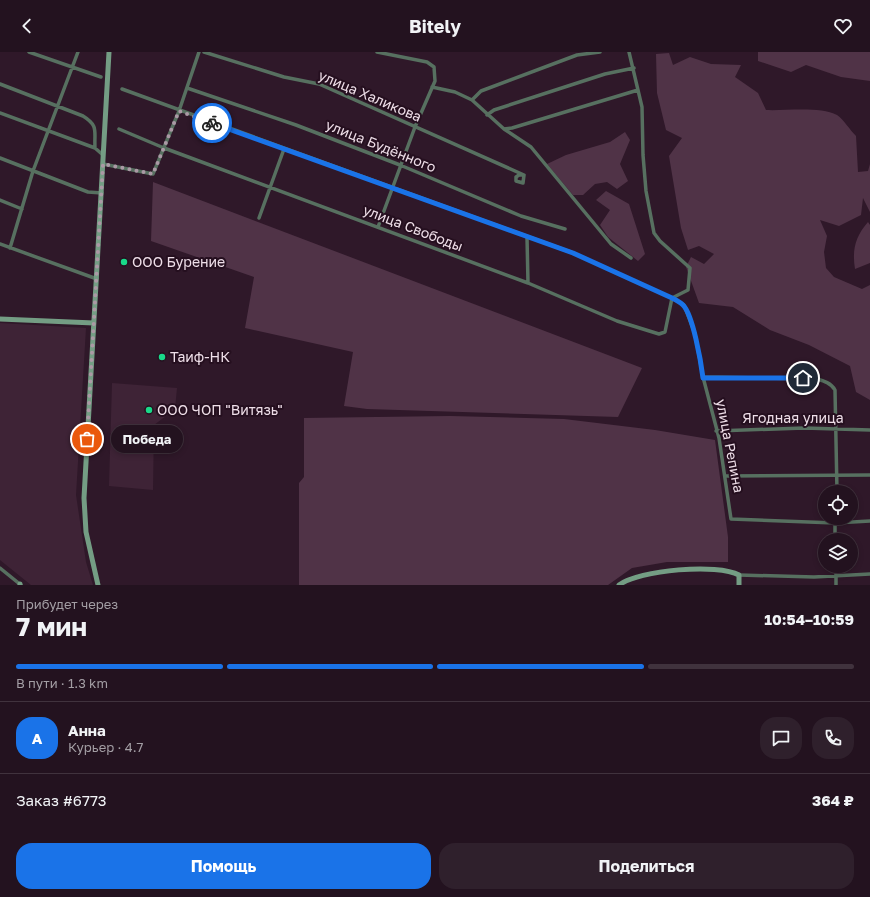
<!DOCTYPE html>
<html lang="ru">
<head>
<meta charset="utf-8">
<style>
  :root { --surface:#23121f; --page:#2f202c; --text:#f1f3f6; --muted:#a39ea4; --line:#40323d; --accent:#1a73e8 }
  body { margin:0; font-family:"Golos Text",sans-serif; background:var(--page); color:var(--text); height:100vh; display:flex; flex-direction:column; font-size:15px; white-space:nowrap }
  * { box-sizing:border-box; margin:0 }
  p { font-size:13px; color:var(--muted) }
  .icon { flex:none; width:22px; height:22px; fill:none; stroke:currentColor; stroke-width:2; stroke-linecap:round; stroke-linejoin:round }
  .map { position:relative; height:533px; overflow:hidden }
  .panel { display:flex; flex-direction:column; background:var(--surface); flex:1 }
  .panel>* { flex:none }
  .controls { position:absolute; left:818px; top:433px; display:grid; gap:8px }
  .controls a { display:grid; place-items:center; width:40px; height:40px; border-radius:50%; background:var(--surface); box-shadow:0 2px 6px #0003,0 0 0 1px var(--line); font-size:20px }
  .pin { position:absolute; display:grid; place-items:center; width:34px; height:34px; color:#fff; margin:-17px; border:2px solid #fff; border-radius:50%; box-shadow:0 1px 4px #0007 }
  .courier { position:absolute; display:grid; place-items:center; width:40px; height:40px; margin:-20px; border:3px solid #1a73e8; border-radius:50%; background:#fff; color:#222; box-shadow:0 1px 5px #0007 }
  .bubble { position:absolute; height:28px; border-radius:14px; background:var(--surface); box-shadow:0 2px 6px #0003,0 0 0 1px var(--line); font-size:13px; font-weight:700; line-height:28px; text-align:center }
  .headline em { font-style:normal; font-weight:700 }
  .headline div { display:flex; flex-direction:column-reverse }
  .headline { display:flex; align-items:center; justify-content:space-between; height:68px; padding:0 16px }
  h1 { font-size:26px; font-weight:700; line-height:30px }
  .bar { display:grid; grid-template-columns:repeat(4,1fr); gap:6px 4px; align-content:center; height:48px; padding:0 16px }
  .bar i { height:5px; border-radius:3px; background:var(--line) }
  .bar .on { background:var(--accent) }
  .bar p { grid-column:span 4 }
  .line { display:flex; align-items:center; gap:10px; padding:0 16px; border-top:1px solid var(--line) }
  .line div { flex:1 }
  .round { display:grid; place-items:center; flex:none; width:42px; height:42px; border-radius:16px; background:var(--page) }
  .action { display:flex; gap:8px; margin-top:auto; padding:8px 16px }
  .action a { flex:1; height:46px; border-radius:16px; background:var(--accent); color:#fff; font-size:16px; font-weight:700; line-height:46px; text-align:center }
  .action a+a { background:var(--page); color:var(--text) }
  header { display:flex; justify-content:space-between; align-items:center; height:52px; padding:0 16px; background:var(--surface); font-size:18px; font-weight:700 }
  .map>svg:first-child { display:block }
  .built { fill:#3e2336 }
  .green { fill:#503347 }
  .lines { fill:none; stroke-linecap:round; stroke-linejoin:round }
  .street { stroke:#577060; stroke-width:3.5 }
  .secondary { stroke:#749d84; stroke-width:5 }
  .done { stroke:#ab99a5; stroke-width:4; stroke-dasharray:0 7.2 }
  .route { stroke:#1a73e8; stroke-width:5 }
  .poi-dot { fill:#19d989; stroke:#250f1f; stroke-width:1.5 }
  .labels { text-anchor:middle; stroke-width:4; stroke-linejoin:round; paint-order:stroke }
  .street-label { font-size:14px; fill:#eedee8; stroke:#250f1f }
  .poi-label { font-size:14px; fill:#eedee8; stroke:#250f1f; text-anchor:start }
</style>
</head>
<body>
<header><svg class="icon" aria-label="back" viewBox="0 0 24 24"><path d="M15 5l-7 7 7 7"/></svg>Bitely<svg class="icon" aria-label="heart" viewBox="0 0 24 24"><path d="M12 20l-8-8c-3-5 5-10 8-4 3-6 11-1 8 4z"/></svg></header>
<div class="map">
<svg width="870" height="533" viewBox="0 0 870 533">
  <rect width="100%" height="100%" fill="#2f1829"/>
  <path class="built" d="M0 271 86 276 76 443 86 510 93 533H31L0 508Z
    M112 331 177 336 175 357 154 373 153 438 109 434Z"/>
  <path class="green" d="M758 0H870V29L841 25 806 13 791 20 758 9Z
    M669 1 673 13 690 5 711 12 741 13 735 25 758 41 766 58C785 59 820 54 837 63 844 68 850 78 856 84L858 120 868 119 870 112V160L863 146 861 163 839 174 820 168 827 184 824 200 826 216 834 225 862 237 870 233V348L856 340 850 314 809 293 770 278 733 255 699 251 686 215 691 205 704 212 714 202 699 194 688 198 681 176 669 104 682 86 666 78 657 41 656 2Z
    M625 80 630 88 620 112 628 129 617 137 607 130 595 132 583 143H573L547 112 566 103 610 90Z
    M153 130 642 316 618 365 367 357 344 354 353 300 245 276 254 225 151 189Z
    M606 139 629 152 645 202 638 209 608 185 600 173 610 158 596 148Z
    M868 170 870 173V211L855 217C852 198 855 185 868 170Z
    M450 364 564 367 655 378 715 388 728 485V510H667L632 516 608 533H299V431L304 425V366Z"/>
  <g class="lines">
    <path class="street" d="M29 0 101 25
      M204 0 284 25 319 32 524 123
      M377 0 427 10 434 15 435 29 415 75 378 175
      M629 0 642 55 643 103 646 139 654 181 660 189 690 216 688 238 672 246
      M0 32 83 64C99 74 94 79 95 96
      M432 35 455 40 472 48 504 77 512 76 638 38
      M187 36 296 73 400 113 521 164 565 177
      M122 37 573 201 672 246 684 253 695 282 703 325 719 386 731 467 835 471 870 469
      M472 48 481 39 577 3 600 0
      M0 61 95 96 103 103
      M487 63 494 58 605 22 634 16
      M119 77 164 96 528 231 617 269 659 282 665 280 672 246
      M504 77 531 95 611 192 631 206
      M0 106 88 140 102 141
      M103 112 153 122 179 59 199 0
      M519 123H524L523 131 516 129V125Z
      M0 148 22 157
      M259 166 284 97
      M527 185 528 231
      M0 192 97 227
      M10 196 33 119 78 0
      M703 325 817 327C824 329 831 331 835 338L837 440
      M716 379 804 376 870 378
      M725 424 870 423
      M835 466V488
      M836 514V533
      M0 516 21 533
      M739 523 814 525 870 522"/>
    <path class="secondary" d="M0 267 94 271
      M20 533V532
      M98 533 86 480 84 446 109 0
      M619 533C639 518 718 511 739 523V533"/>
  </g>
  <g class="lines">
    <path class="done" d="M87 387 103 112 153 122 179 59 212 71"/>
    <path class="route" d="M212 71 573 201 672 246C676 248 680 250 683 253 693 263 701 310 703 326H803"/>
  </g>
  <g class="poi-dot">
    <circle cx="124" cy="210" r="4"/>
    <circle cx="162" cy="305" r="4"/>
    <circle cx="149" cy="358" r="4"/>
  </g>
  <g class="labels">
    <g class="street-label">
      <text transform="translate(370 44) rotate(23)" y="5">улица Халикова</text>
      <text transform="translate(381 94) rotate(22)" y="5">улица Будённого</text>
      <text transform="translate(413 176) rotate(21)" y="5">улица Свободы</text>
      <text x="793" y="371">Ягодная улица</text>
      <text transform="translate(730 394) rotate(79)" y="5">улица Репина</text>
    </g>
    <g class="poi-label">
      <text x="132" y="215">ООО Бурение</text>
      <text x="170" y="310">Таиф-НК</text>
      <text x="157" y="363">ООО ЧОП "Витязь"</text>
    </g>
  </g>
</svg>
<div class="controls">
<a><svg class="icon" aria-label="locate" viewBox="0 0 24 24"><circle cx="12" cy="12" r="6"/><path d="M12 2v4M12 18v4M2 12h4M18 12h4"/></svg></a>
<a><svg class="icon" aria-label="layers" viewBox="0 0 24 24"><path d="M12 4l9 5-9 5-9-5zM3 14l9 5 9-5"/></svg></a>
</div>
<div class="pin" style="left:87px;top:387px;background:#ea580c"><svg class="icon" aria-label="bag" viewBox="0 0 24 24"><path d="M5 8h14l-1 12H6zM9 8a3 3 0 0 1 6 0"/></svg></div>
<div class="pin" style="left:803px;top:326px;background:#1f2937"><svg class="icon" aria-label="home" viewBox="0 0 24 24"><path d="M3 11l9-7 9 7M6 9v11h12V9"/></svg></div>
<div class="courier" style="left:212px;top:71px"><svg class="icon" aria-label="bike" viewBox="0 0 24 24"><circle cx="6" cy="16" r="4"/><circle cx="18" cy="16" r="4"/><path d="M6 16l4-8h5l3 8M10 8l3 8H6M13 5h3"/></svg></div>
<div class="bubble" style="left:111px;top:373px;width:72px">Победа</div>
</div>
<section class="panel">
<div class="headline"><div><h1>7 мин</h1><p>Прибудет через</p></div><em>10:54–10:59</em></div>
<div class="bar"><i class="on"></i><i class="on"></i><i class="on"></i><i></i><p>В пути · 1.3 km</p></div>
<div class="line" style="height:72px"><b class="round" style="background:var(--accent);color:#fff">А</b><div><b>Анна</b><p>Курьер · 4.7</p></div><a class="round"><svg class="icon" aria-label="chat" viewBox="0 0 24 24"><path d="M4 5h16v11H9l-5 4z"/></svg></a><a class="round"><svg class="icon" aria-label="phone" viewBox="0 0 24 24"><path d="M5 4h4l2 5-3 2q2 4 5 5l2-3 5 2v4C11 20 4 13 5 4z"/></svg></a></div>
<div class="line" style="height:52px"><div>Заказ #6773</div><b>364 ₽</b></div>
<div class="action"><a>Помощь</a><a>Поделиться</a></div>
</section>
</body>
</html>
